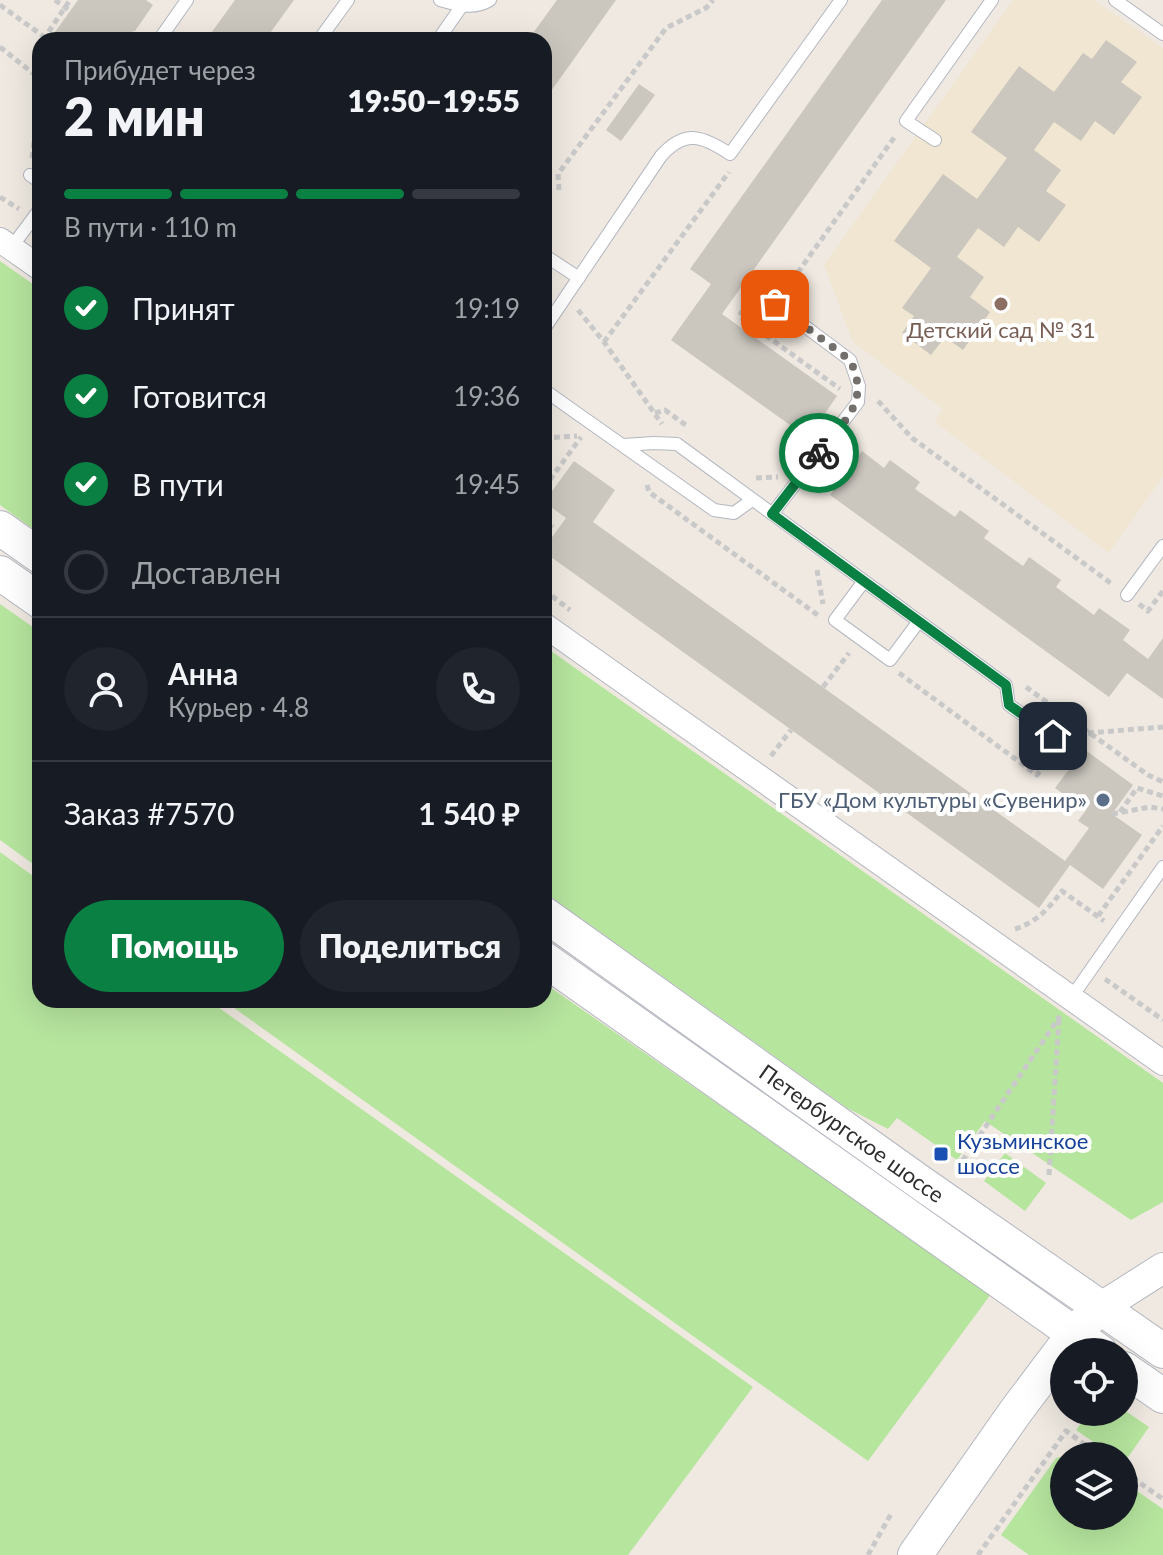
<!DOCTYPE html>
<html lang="ru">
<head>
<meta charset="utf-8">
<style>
  :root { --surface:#171b24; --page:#20242c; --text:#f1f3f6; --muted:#9ea1a6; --line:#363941; --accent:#0b8043 }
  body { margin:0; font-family:Lato,sans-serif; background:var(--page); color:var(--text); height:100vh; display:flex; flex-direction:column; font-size:30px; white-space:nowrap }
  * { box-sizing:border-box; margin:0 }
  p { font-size:26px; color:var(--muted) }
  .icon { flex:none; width:44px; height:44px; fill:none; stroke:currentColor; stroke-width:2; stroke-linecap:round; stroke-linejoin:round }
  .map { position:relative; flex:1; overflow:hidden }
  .sheet { position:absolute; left:32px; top:32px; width:520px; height:976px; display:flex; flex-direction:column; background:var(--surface); border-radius:24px; box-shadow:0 8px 32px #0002 }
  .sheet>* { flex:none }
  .fabs { position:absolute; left:1050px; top:1338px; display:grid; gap:16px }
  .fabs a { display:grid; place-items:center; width:88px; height:88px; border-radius:50%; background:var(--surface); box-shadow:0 8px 32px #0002; font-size:40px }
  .pin { position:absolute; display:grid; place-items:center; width:68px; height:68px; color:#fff; margin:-34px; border-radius:16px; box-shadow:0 4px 12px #0006 }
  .courier { position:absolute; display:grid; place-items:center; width:80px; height:80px; margin:-40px; border:6px solid #0b8043; border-radius:50%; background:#fff; color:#222; box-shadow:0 2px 10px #0007 }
  .headline em { font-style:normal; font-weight:800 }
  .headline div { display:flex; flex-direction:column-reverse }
  .headline { display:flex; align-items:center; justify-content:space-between; height:136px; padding:0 32px }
  h1 { font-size:52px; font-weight:800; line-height:60px }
  .bar { display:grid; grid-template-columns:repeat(4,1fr); gap:12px 8px; align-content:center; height:96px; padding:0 32px }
  .bar i { height:10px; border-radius:6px; background:var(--line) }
  .bar .current { background:var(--accent) }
  .bar p { grid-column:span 4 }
  .line { display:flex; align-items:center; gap:20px; padding:0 32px; border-top:2px solid var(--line) }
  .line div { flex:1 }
  .round { display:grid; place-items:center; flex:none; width:84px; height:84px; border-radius:42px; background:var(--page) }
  ol { padding:0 32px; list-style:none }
  li { display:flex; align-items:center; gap:24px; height:88px }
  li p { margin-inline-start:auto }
  li .icon { padding:8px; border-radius:50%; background:var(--accent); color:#fff; stroke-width:4 }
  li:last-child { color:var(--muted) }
  li i { width:44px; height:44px; border:4px solid var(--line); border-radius:50% }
  .primary-button { display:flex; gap:16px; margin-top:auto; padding:16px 32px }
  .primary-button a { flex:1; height:92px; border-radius:48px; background:var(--accent); color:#fff; font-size:32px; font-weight:800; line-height:92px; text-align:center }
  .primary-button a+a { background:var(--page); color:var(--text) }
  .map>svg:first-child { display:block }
  .education { fill:#f0e6d1 }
  .green { fill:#b6e59e }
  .building { fill:#cbc7bf }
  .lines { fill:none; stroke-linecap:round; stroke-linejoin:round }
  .service-casing { stroke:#b4b7c1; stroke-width:14 }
  .minor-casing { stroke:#b4b7c1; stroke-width:26 }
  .tertiary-casing { stroke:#b4b7c1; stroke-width:32 }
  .secondary-casing { stroke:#b4b7c1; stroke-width:36 }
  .path { stroke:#c9c9c9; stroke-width:5; stroke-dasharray:6 4; stroke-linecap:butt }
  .service { stroke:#fff; stroke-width:12 }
  .minor { stroke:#fff; stroke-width:24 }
  .tertiary { stroke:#fff; stroke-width:30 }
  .secondary { stroke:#fff; stroke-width:34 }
  .done { stroke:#726f6d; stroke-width:8; stroke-dasharray:0 14.4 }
  .route { stroke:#0b8043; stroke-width:10 }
  .education-dot { fill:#8d6e63; stroke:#fff; stroke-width:3 }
  .service-dot { fill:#5c6f8a; stroke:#fff; stroke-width:3 }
  .transit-dot { fill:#1a4fb4; stroke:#fff; stroke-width:3 }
  .labels { text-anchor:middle; stroke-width:8; stroke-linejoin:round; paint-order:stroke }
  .education-label { font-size:22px; fill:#785e54; stroke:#fff }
  .service-label { font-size:22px; fill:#4e5e75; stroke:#fff; text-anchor:end }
  .street-label { font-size:22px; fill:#2e2e2e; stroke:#fff }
  .transit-label { font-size:22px; fill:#164399; stroke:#fff; text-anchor:start }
</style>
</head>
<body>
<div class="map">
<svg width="1163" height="1555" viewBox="0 0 1163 1555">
  <rect width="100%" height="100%" fill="#efe9e1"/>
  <path class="education" d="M1013 0H1094L1163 48V476L1109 553 935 422 943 409 853 342 824 265Z"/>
  <path class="green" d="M0 261 40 289V534L0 505Z
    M0 604 40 632V869L0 840Z
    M544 646 1163 1083V1202L1131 1220 985 1121 957 1160 897 1118 888 1129 847 1108 544 892Z
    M0 852 40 881V1000H208L753 1387 628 1555H0Z
    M544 983 991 1294 868 1461 223 1000H544Z
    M1005 1153 1046 1183 1025 1211 984 1181Z
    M1124 1410 1149 1427 1124 1463V1456H1114L1076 1430 1089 1412Z
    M1064 1456V1516H1124V1482L1163 1509V1555H1029L1001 1535 1056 1458Z"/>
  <path class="building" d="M78 0H146L153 5 135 31 131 32 125 40H57L55 32Z
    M235 0H294L265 40H206Z
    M557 0H616L544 101V40H528Z
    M882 0H946L722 314 837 396 808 438 671 340 711 284 690 269Z
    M1106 40 1137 62 1121 82 1142 97 1114 135 1095 121 1081 141 1054 122 1034 150 1061 170 1046 191 1066 205 1039 242 1018 227 1004 247 978 228 957 257 984 277 970 297 990 312 963 350 945 337 931 355 902 333 914 316 902 308 931 268 894 241 943 174 977 199 1007 158 971 132 1019 66 1054 92 1083 53 1092 59Z
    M639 84 655 95 621 141 606 130Z
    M862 451 884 468 890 460 920 482 915 489 955 517 960 510 989 531 984 538 1023 566 1029 557 1061 580 1056 587 1094 615 1099 608 1130 630 1123 640 1148 659 1163 638V699L1127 673 1109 697 830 495Z
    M574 461 615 490 593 522 1065 861 1089 828 1078 821 1086 810 1055 788 1084 749 1133 785 1112 814 1142 835 1103 889 1070 865 1039 908 544 552V548L566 518 544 502Z"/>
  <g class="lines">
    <defs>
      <path id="service" d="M440 0C457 5 474 10 490 0
        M1115 0 1163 34
        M159 40 187 0
        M319 40 348 0
        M438 40 461 7
        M935 140 906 121 992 0
        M30 175 40 182
        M11 248 40 209
        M544 255 579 278
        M544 329 661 156C685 129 703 136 730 154L841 0
        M544 390 714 510 734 513 752 500
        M623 445 654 443 677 444 1006 685 1009 705 1053 736
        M772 514 858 402 859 386 850 360 775 304
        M864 581 835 620 890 660 919 621
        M1127 595 1163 546
        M1071 998 1163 867"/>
      <path id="minor" d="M0 240 40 268
        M544 625 1163 1063"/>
      <path id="tertiary" d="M1100 1308 1163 1268"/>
      <g id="secondary">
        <path d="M0 528 40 556"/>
        <path d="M0 573 40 601"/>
        <path id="s1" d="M544 914 921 1183 1163 1351"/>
        <path d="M544 959 1100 1352"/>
        <path d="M1124 1369 1163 1396"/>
        <path d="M915 1555 1016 1411 1074 1334 1090 1317"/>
      </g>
    </defs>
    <use href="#service" class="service-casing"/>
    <use href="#minor" class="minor-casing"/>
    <use href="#tertiary" class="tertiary-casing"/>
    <use href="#secondary" class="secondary-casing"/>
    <path class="path" d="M55 0 70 11
      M0 5 43 36
      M43 40 70 0
      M0 47 39 78
      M40 64V82
      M32 158 40 93
      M559 190 558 174 666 28 706 8 713 0
      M0 197 19 209
      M544 205H548
      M786 289 896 135
      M762 295 757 291 739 316 840 389
      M578 310 604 342 662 424
      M604 342 729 172
      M878 401 912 438 1112 584
      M655 413 665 410 687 426
      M544 438 577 436
      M756 478 778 477
      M647 485 649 492 819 616
      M544 488 581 437
      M544 520 553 527
      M817 570 823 604
      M544 590 570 610
      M1139 604 1148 611 1163 591
      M899 673 1037 775 1053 754
      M823 687 849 653
      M1026 687 1148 775 1163 782
      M1088 733 1163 727
      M771 756 791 730
      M1120 812 1137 788 1163 796
      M1112 814 1150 807 1163 809
      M1098 916 1163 826
      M1015 929C1037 922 1048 909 1062 891L1104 921
      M1105 979 1163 1020
      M957 1169 1060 1016
      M1049 1175 1059 1018
      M1124 1472 1163 1499
      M868 1555 891 1514
      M978 1555 1066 1431 1101 1456"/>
    <use href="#service" class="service"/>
    <use href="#minor" class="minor"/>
    <use href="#tertiary" class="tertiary"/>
    <use href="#secondary" class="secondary"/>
  </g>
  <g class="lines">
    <path class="done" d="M775 304 850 360C871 403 844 420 819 453"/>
    <path class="route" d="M819 453 772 514 1006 685 1009 705 1053 736"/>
  </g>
  <circle class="education-dot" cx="1001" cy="304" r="8"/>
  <circle class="service-dot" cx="1103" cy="800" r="8"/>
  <rect class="transit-dot" x="933" y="1146" width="16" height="16" rx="4"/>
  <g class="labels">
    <g class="education-label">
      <text x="1001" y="338">Детский сад № 31</text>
    </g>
    <g class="service-label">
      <text x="1087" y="808">ГБУ «Дом культуры «Сувенир»</text>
    </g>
    <g class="street-label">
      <text dy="8" stroke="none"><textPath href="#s1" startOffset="378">Петербургское шоссе</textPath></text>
    </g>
    <g class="transit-label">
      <text x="957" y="1149">Кузьминское<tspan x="957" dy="25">шоссе</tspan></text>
    </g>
  </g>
</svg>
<div class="fabs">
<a><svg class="icon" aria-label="locate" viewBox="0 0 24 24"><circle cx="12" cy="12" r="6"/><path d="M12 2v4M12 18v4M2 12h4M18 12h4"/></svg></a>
<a><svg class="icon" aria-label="layers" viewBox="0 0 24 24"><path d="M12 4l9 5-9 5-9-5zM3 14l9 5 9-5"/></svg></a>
</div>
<div class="pin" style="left:775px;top:304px;background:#ea580c"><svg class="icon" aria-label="bag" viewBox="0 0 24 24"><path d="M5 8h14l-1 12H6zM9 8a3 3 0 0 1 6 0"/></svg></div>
<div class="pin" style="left:1053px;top:736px;background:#1f2937"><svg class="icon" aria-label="home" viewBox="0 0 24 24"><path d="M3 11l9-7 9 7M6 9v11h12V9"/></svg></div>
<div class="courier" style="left:819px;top:453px"><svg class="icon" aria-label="bike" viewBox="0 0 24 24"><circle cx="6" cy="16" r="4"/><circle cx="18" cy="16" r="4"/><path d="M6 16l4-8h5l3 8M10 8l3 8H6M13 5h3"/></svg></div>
<section class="sheet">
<div class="headline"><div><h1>2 мин</h1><p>Прибудет через</p></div><em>19:50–19:55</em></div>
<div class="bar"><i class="current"></i><i class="current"></i><i class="current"></i><i></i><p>В пути · 110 m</p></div>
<ol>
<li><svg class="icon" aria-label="check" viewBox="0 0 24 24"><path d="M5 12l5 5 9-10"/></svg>Принят<p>19:19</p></li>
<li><svg class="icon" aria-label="check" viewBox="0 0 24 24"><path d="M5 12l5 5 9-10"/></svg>Готовится<p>19:36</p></li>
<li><svg class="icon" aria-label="check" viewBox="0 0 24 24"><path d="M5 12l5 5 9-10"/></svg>В пути<p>19:45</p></li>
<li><i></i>Доставлен</li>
</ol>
<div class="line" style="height:144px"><a class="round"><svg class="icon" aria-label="person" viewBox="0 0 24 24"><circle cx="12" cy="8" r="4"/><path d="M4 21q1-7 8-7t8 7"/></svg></a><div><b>Анна</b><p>Курьер · 4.8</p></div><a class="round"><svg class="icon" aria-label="phone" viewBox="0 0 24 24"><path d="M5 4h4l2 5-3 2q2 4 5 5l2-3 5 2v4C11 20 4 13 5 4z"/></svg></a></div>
<div class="line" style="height:104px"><div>Заказ #7570</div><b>1 540 ₽</b></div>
<div class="primary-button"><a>Помощь</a><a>Поделиться</a></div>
</section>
</div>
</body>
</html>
